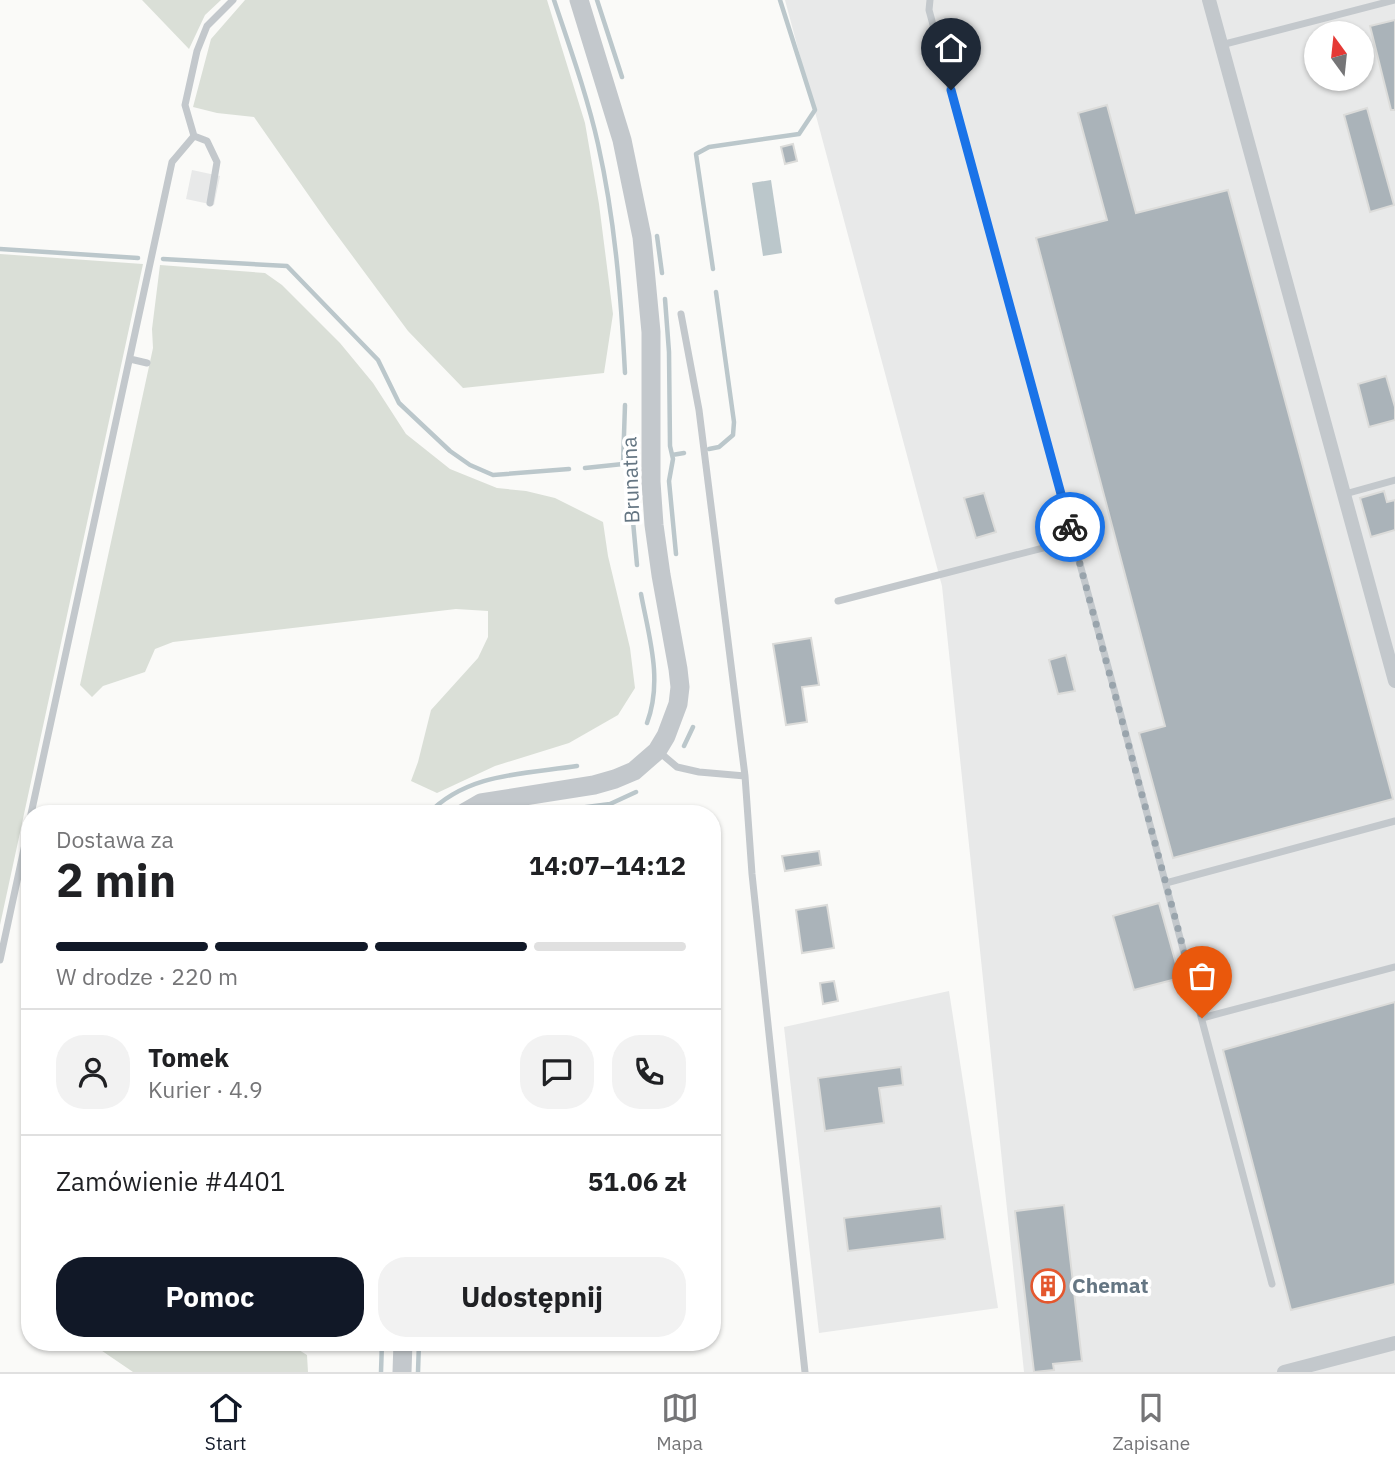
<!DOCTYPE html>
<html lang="pl">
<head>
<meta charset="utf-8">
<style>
  :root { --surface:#fff; --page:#f2f2f2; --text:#202124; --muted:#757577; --line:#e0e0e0; --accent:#111827 }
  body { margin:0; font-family:"IBM Plex Sans",sans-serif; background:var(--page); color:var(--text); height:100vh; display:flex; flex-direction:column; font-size:26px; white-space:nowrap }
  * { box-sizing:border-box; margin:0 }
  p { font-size:23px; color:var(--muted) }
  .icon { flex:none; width:38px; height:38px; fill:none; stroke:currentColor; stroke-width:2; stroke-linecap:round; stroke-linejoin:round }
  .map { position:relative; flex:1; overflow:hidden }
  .sheet { position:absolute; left:21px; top:805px; width:700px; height:546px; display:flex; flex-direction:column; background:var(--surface); border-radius:28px; box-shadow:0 2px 5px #0004 }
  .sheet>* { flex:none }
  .needle { width:46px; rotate:345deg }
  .buttons { position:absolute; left:1304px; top:21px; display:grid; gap:14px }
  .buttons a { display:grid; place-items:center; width:70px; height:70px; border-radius:50%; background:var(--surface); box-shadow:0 2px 5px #0004; font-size:35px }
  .pin { position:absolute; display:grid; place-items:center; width:60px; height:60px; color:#fff; margin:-72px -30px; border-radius:50% 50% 50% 0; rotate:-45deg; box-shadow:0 0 7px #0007 }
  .pin .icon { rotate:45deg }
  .courier { position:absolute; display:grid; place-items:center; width:70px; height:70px; margin:-35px; border:5px solid #1a73e8; border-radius:50%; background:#fff; color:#222; box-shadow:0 2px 9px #0007 }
  .summary em { font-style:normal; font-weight:700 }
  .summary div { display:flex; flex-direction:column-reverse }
  .summary { display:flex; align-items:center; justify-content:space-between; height:119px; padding:0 35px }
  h1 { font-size:46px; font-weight:700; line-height:52px }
  .bar { display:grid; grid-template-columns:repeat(4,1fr); gap:10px 7px; align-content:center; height:84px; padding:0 35px }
  .bar i { height:9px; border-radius:5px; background:var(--line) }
  .bar .active { background:var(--accent) }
  .bar p { grid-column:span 4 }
  .line { display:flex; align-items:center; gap:18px; padding:0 35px; border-top:2px solid var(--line) }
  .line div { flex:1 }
  .round { display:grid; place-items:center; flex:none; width:74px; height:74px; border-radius:28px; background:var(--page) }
  .button { display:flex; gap:14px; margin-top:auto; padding:14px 35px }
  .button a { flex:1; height:80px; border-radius:28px; background:var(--accent); color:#fff; font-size:28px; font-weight:700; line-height:80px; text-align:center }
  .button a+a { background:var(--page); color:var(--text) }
  .dock { display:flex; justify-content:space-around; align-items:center; height:98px; border-top:2px solid var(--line); background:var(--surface); font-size:19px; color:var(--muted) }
  .dock a { display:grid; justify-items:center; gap:4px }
  .dock .active { color:var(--accent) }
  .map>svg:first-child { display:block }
  .built { fill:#e8e9e9; fill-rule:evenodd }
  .green { fill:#dadfd7 }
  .water { fill:#bbc7cb }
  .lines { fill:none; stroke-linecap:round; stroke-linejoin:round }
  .stream { stroke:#bbc7cb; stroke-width:4.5 }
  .building { fill:#aab3b9; stroke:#dcdcda; stroke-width:2 }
  .service { stroke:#c3c8cc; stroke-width:7 }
  .minor { stroke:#c3c8cc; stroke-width:14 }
  .tertiary { stroke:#c3c8cc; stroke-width:19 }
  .done { stroke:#99a4ac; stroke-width:7; stroke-dasharray:0 12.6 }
  .route { stroke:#1a73e8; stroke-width:9 }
  .labels { text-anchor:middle; stroke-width:7; stroke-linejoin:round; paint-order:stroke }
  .street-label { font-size:21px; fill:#657683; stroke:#fff }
  .poi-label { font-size:21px; font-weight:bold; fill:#657683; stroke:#fff; text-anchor:start }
</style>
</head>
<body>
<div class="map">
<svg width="1395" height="1372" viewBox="0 0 1395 1372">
  <rect width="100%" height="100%" fill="#fafaf8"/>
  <path class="built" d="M785 0H1395V1372H1024L942 586ZM1316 33H1362V79H1316Z
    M192 170 220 176 214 205 186 199Z
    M949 991 998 1308 819 1333 784 1027Z"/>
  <path class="green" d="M142 0H221L205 15 189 49Z
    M245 0H547L585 123 599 204 613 314 604 373 463 388 408 331 328 223 254 117 217 113 193 107 211 39Z
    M0 254 143 264 0 925Z
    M160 265 265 273 282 285 340 343 373 383 406 434 450 469 497 488 526 491 555 498 603 522 608 556 630 648 635 688 618 715 569 743 495 766 437 793 411 781 418 762 431 710 478 658 488 637V611L456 609 173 642 155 649 145 672 103 686 92 697 80 685 153 348 152 329Z
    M89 1342H286L307 1355 308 1372H133Z"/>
  <path class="water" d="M771 180 782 253 763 256 752 183Z"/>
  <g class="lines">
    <path class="stream" d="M554 0C570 48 587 95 598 144 615 220 621 296 625 373
      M597 0 622 77
      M657 236 662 273
      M0 249 138 258
      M163 259 287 266 378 360 399 403 450 451 470 465 493 475 569 469
      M713 269 696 154 709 147 799 134 815 110 780 0
      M665 299 669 352 670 446 673 459 669 481 676 554
      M625 405 623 464 628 467 637 565
      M709 449 719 447 733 435 734 422 716 292
      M672 455 684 453
      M585 468 623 464
      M641 594C649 637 663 680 647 723
      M684 746 693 727
      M428 814C467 773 524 774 577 766
      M532 814 610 804 636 792
      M381 1372 382 1342
      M418 1372 419 1342"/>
  </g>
  <path class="building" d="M1395 20V110H1391L1370 26Z
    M1107 105 1136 213 1228 190 1393 799 1173 858 1139 733 1165 726 1036 238 1107 220 1078 113Z
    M1367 108 1394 205 1370 212 1344 115Z
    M793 144 797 161 785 164 781 147Z
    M1386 376 1395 407V420L1369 427 1358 384Z
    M1384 491 1387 502 1395 500V530L1371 537 1360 498Z
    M984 493 996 532 976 538 964 498Z
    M811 638 819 685 802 687 807 722 786 725 773 644Z
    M1066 655 1075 691 1058 694 1049 660Z
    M819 851 821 865 785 871 782 856Z
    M1159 903 1180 978 1134 990 1113 916Z
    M827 905 834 948 802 953 796 910Z
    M834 981 838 1001 823 1004 820 983Z
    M1395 1002V1284L1291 1310 1223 1050Z
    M901 1067 903 1085 879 1088 884 1123 825 1131 818 1078Z
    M1064 1205 1082 1361 1053 1364 1054 1370 1034 1372 1015 1211Z
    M941 1206 945 1239 848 1251 844 1218Z"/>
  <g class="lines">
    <path class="service" d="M930 0 929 10 1111 678 1272 1284
      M1221 45 1395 0
      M194 136 185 105 197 51 207 26 233 0
      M194 136 207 141 217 162 210 203
      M681 314 699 410 745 776 752 874 805 1372
      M130 359 147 363
      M1345 494 1395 480
      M838 601 1074 540
      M658 751 677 767 699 772 745 776
      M31 814 172 162 194 136
      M1166 883 1395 821
      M0 960 30 821
      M1202 1018 1395 967"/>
    <path class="minor" d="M1209 0 1395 681
      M1284 1372 1395 1343"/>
    <path class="tertiary" d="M462 814 481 803 594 785 615 779 634 771 657 751 666 736 678 704 680 687 678 669 661 575 654 525 651 482V332L642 237 622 140 579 0
      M402 1372 403 1342"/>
  </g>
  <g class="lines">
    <path class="done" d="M1070 527 1202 1018"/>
    <path class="route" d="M951 90 1070 527"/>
  </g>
  <defs>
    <symbol id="building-ring" viewBox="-11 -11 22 22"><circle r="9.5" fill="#fff" stroke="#e4572e" stroke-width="1.5"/><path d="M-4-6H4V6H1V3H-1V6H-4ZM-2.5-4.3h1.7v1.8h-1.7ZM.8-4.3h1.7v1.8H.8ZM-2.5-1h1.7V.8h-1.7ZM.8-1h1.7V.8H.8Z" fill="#e4572e"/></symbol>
  </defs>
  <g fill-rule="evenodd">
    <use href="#building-ring" x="1029" y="1267" width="38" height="38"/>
  </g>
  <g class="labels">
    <g class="street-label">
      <text transform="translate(631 480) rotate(-92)" y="7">Brunatna</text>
    </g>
    <g class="poi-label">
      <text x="1072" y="1293">Chemat</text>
    </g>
  </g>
</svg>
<div class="buttons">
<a><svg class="needle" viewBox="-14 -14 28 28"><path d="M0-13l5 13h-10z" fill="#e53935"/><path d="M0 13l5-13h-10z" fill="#757577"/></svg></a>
</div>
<div class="pin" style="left:1202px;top:1018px;background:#ea580c"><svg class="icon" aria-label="bag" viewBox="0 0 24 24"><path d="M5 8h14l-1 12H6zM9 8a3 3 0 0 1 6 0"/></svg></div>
<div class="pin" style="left:951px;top:90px;background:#1f2937"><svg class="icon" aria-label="home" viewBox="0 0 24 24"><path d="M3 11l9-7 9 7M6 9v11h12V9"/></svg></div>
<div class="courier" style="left:1070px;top:527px"><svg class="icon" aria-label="bike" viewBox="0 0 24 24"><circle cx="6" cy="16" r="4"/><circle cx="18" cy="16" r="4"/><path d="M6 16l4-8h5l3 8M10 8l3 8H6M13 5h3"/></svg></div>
<section class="sheet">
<div class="summary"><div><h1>2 min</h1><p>Dostawa za</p></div><em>14:07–14:12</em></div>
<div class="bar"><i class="active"></i><i class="active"></i><i class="active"></i><i></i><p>W drodze · 220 m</p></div>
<div class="line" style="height:126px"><a class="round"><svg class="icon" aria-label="person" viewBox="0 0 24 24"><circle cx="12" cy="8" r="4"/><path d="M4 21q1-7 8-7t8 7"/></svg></a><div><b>Tomek</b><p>Kurier · 4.9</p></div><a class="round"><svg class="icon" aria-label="chat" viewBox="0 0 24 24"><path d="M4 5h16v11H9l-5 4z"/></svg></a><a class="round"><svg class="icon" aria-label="phone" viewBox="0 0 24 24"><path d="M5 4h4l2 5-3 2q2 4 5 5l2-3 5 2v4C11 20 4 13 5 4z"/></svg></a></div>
<div class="line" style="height:91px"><div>Zamówienie #4401</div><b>51.06 zł</b></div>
<div class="button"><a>Pomoc</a><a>Udostępnij</a></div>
</section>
</div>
<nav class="dock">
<a class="active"><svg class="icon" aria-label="home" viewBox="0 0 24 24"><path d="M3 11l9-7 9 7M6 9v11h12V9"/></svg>Start</a>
<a><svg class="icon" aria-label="map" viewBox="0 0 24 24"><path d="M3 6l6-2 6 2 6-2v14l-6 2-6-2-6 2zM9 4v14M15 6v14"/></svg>Mapa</a>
<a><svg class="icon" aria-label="saved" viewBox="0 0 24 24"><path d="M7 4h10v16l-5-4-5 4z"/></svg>Zapisane</a>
</nav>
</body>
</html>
